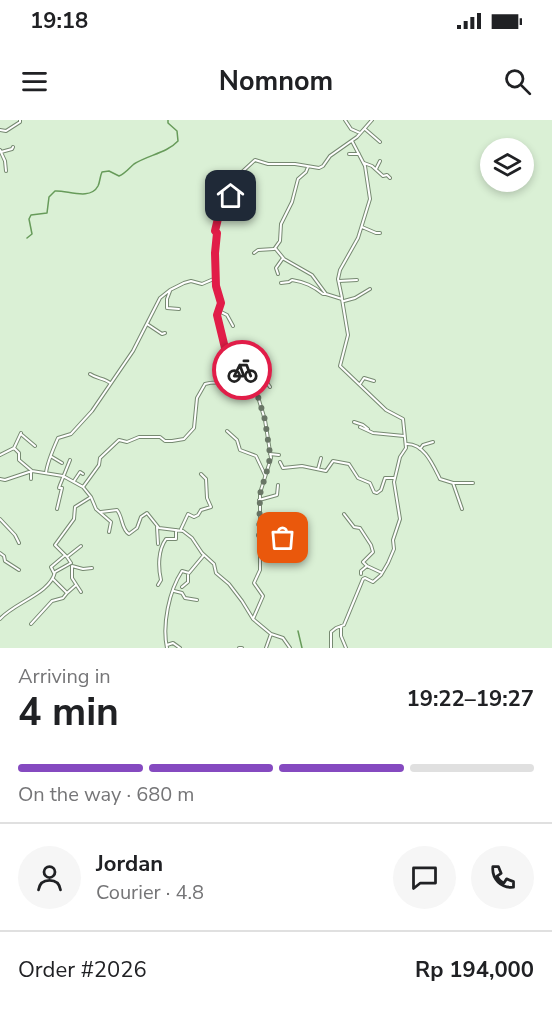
<!DOCTYPE html>
<html lang="en">
<head>
<meta charset="utf-8">
<style>
  :root { --surface:#fff; --page:#f6f6f6; --text:#202124; --muted:#757577; --line:#e0e0e0; --accent:#854ac0 }
  body { margin:0; font-family:"Nunito Sans",sans-serif; background:var(--page); color:var(--text); height:100vh; display:flex; flex-direction:column; font-size:22px; white-space:nowrap }
  * { box-sizing:border-box; margin:0 }
  p { font-size:20px; color:var(--muted) }
  .icon { flex:none; width:33px; height:33px; fill:none; stroke:currentColor; stroke-width:2; stroke-linecap:round; stroke-linejoin:round }
  .map { position:relative; height:528px; overflow:hidden }
  .drawer { display:flex; flex-direction:column; background:var(--surface); flex:1 }
  .drawer>* { flex:none }
  .tools { position:absolute; left:480px; top:18px; display:grid; gap:12px }
  .tools a { display:grid; place-items:center; width:54px; height:54px; border-radius:50%; background:var(--surface); box-shadow:0 3px 9px #0003; font-size:30px }
  .pin { position:absolute; display:grid; place-items:center; width:51px; height:51px; color:#fff; margin:-26px; border-radius:12px; box-shadow:0 3px 9px #0006 }
  .courier { position:absolute; display:grid; place-items:center; width:60px; height:60px; margin:-30px; border:4px solid #e11d48; border-radius:50%; background:#fff; color:#222; box-shadow:0 2px 8px #0007 }
  .overview em { font-style:normal; font-weight:700 }
  .overview div { display:flex; flex-direction:column-reverse }
  .overview { display:flex; align-items:center; justify-content:space-between; height:102px; padding:0 18px }
  h1 { font-size:39px; font-weight:700; line-height:45px }
  .bar { display:grid; grid-template-columns:repeat(4,1fr); gap:9px 6px; align-content:center; height:72px; padding:0 18px }
  .bar i { height:8px; border-radius:4px; background:var(--line) }
  .bar .selected { background:var(--accent) }
  .bar p { grid-column:span 4 }
  .line { display:flex; align-items:center; gap:15px; padding:0 18px; border-top:2px solid var(--line) }
  .line div { flex:1 }
  .round { display:grid; place-items:center; flex:none; width:63px; height:63px; border-radius:32px; background:var(--page) }
  .status { display:flex; justify-content:space-between; align-items:center; height:42px; padding:0 30px; background:var(--surface); direction:ltr }
  .status svg { height:16px; fill:currentColor }
  header { display:flex; justify-content:space-between; align-items:center; height:78px; padding:0 18px; background:var(--surface); font-size:27px; font-weight:700 }
  .map>svg:first-child { display:block }
  .lines { fill:none; stroke-linecap:round; stroke-linejoin:round }
  .stream { stroke:#679b5a; stroke-width:1.5 }
  .street-casing { stroke:#768971; stroke-width:4 }
  .street { stroke:#fff; stroke-width:2 }
  .done { stroke:#697666; stroke-width:6; stroke-dasharray:0 10.8 }
  .route { stroke:#e11d48; stroke-width:8 }
</style>
</head>
<body>
<div class="status"><b>19:18</b><svg viewBox="0 0 49 12"><path d="M0 12V9h3v3zM5 12V6h3v6zM10 12V3h3v9zM15 12V0h3v12zM26 1h20v11H26zM47 4h2v5h-2z"/></svg></div>
<header><svg class="icon" aria-label="menu" viewBox="0 0 24 24"><path d="M4 6h16M4 12h16M4 18h16"/></svg>Nomnom<svg class="icon" aria-label="search" viewBox="0 0 24 24"><circle cx="10" cy="10" r="6"/><path d="M15 15l6 6"/></svg></header>
<div class="map">
<svg width="552" height="528" viewBox="0 0 552 528">
  <rect width="100%" height="100%" fill="#daf0d5"/>
  <g class="lines">
    <path class="stream" d="M27 118 32 114 29 99 31 95 47 93 49 77 55 71C67 70 90 81 98 66 100 62 100 56 102 52L109 51 119 56C126 53 129 48 134 44 148 35 167 33 178 21L177 11 168 3V0
      M298 511 302 528"/>
    <defs>
      <path id="street" d="M345 0 351 9 360 13
        M365 9 380 22
        M0 10 6 11 20 2V0
        M0 30 5 41 6 51
        M1 32 12 29 13 27
        M349 34H359
        M364 43 372 46 383 56 387 55 390 58
        M308 47 306 52 298 59 292 82 281 104 280 121 275 128 284 139 312 155 326 174 342 179 348 215 340 246 386 290 403 299 406 328 400 337 394 362 400 399 393 420 394 429 388 443 381 455 373 462 365 458 363 459 344 505 336 508 331 512V528
        M376 49 380 41
        M362 107 376 113H380
        M254 133 258 130 274 129
        M278 154 276 148 283 138
        M339 161 357 160
        M281 163 289 162 292 160C305 162 313 166 323 174H326
        M170 171 167 179V188L179 189
        M342 178 338 159 340 150 358 118 370 79 365 46 352 21
        M344 181 355 178 370 169
        M217 190 227 195 233 206
        M147 204 162 214 165 213
        M90 254C97 259 104 258 110 263
        M245 254H261L270 267
        M360 264 364 258 374 261
        M354 302 363 305 368 309
        M360 307 373 313 404 316
        M227 311 237 320 240 330 256 336 265 355
        M22 315 35 326
        M406 324C424 323 433 345 440 359L453 363H473
        M14 328 19 333V340L32 351
        M420 329 423 325 433 322
        M270 334 279 335
        M0 335 14 328 21 313
        M52 337 62 343
        M280 342 283 348 302 346 326 351 333 341 349 344 358 358 370 363 374 372 377 373 381 370 385 358H395
        M318 349 321 338
        M31 352V359
        M46 353C47 344 54 327 58 318L71 314 92 291 133 231 160 178 170 170 184 163 191 161 202 164 216 158
        M0 359 5 360 32 351 63 356 83 367 91 377 96 389 111 402 109 412
        M74 361 80 352 83 354
        M453 363 462 389
        M83 367 99 345 100 338 119 320 127 322 139 317H160L165 321H172L184 319 194 308 197 278 205 264C222 259 232 269 248 256
        M259 380 277 375 278 365
        M57 389 62 368H59L60 365 70 340
        M101 392 117 390C123 397 121 409 129 414L137 408 141 397 147 393 159 408 183 411 192 418 202 433 214 444 216 453 229 464 242 481 253 499
        M344 394 354 407 360 408 371 425 373 432 363 442 367 446 382 453
        M0 399 15 415 19 423
        M157 407 158 424
        M181 409 188 394 194 397 198 395 201 390 211 387 207 378 206 359 201 354
        M260 421 268 417 275 419 276 422 280 419H284
        M259 429 269 430C281 440 283 443 298 438
        M0 433 4 436 5 441 19 450
        M67 437 81 426
        M72 446V458L81 472
        M72 446 83 449 92 448
        M54 453 51 447 64 436
        M361 454V451L367 446
        M53 459 67 473 76 465
        M158 465 161 460C158 447 158 430 166 419H176V410
        M182 467 188 462V455
        M174 471 182 473 185 478 197 480
        M0 499C15 482 50 474 55 452L71 443 67 437 55 425 74 399 75 387 91 377
        M31 504 52 481 63 478 67 473
        M341 506V516L346 528
        M167 525 173 523 180 528
        M167 528C162 505 169 471 182 451L189 453 204 435
        M239 528H242
        M266 528 271 514
        M290 528 283 518 271 514 253 499 263 476 254 463 260 450V373L271 338 265 300 255 267 229 235 222 218 217 196 221 183 216 167 215 136 217 113 215 111 221 87 237 71 242 52 255 40 268 44H295L319 48 323 46 330 36 357 17 372 0"/>
    </defs>
    <use href="#street" class="street-casing"/>
    <use href="#street" class="street"/>
  </g>
  <g class="lines">
    <path class="done" d="M242 250 256 270 265 300 270 334 269 344 260 374 259 422 268 417 275 419 276 422 283 418"/>
    <path class="route" d="M231 76 220 90 215 111 217 113 215 133 216 166 221 183 217 195 225 228 242 250"/>
  </g>
</svg>
<div class="tools">
<a><svg class="icon" aria-label="layers" viewBox="0 0 24 24"><path d="M12 4l9 5-9 5-9-5zM3 14l9 5 9-5"/></svg></a>
</div>
<div class="pin" style="left:283px;top:418px;background:#ea580c"><svg class="icon" aria-label="bag" viewBox="0 0 24 24"><path d="M5 8h14l-1 12H6zM9 8a3 3 0 0 1 6 0"/></svg></div>
<div class="pin" style="left:231px;top:76px;background:#1f2937"><svg class="icon" aria-label="home" viewBox="0 0 24 24"><path d="M3 11l9-7 9 7M6 9v11h12V9"/></svg></div>
<div class="courier" style="left:242px;top:250px"><svg class="icon" aria-label="bike" viewBox="0 0 24 24"><circle cx="6" cy="16" r="4"/><circle cx="18" cy="16" r="4"/><path d="M6 16l4-8h5l3 8M10 8l3 8H6M13 5h3"/></svg></div>
</div>
<section class="drawer">
<div class="overview"><div><h1>4 min</h1><p>Arriving in</p></div><em>19:22–19:27</em></div>
<div class="bar"><i class="selected"></i><i class="selected"></i><i class="selected"></i><i></i><p>On the way · 680 m</p></div>
<div class="line" style="height:108px"><a class="round"><svg class="icon" aria-label="person" viewBox="0 0 24 24"><circle cx="12" cy="8" r="4"/><path d="M4 21q1-7 8-7t8 7"/></svg></a><div><b>Jordan</b><p>Courier · 4.8</p></div><a class="round"><svg class="icon" aria-label="chat" viewBox="0 0 24 24"><path d="M4 5h16v11H9l-5 4z"/></svg></a><a class="round"><svg class="icon" aria-label="phone" viewBox="0 0 24 24"><path d="M5 4h4l2 5-3 2q2 4 5 5l2-3 5 2v4C11 20 4 13 5 4z"/></svg></a></div>
<div class="line" style="height:78px"><div>Order #2026</div><b>Rp 194,000</b></div>
</section>
</body>
</html>
